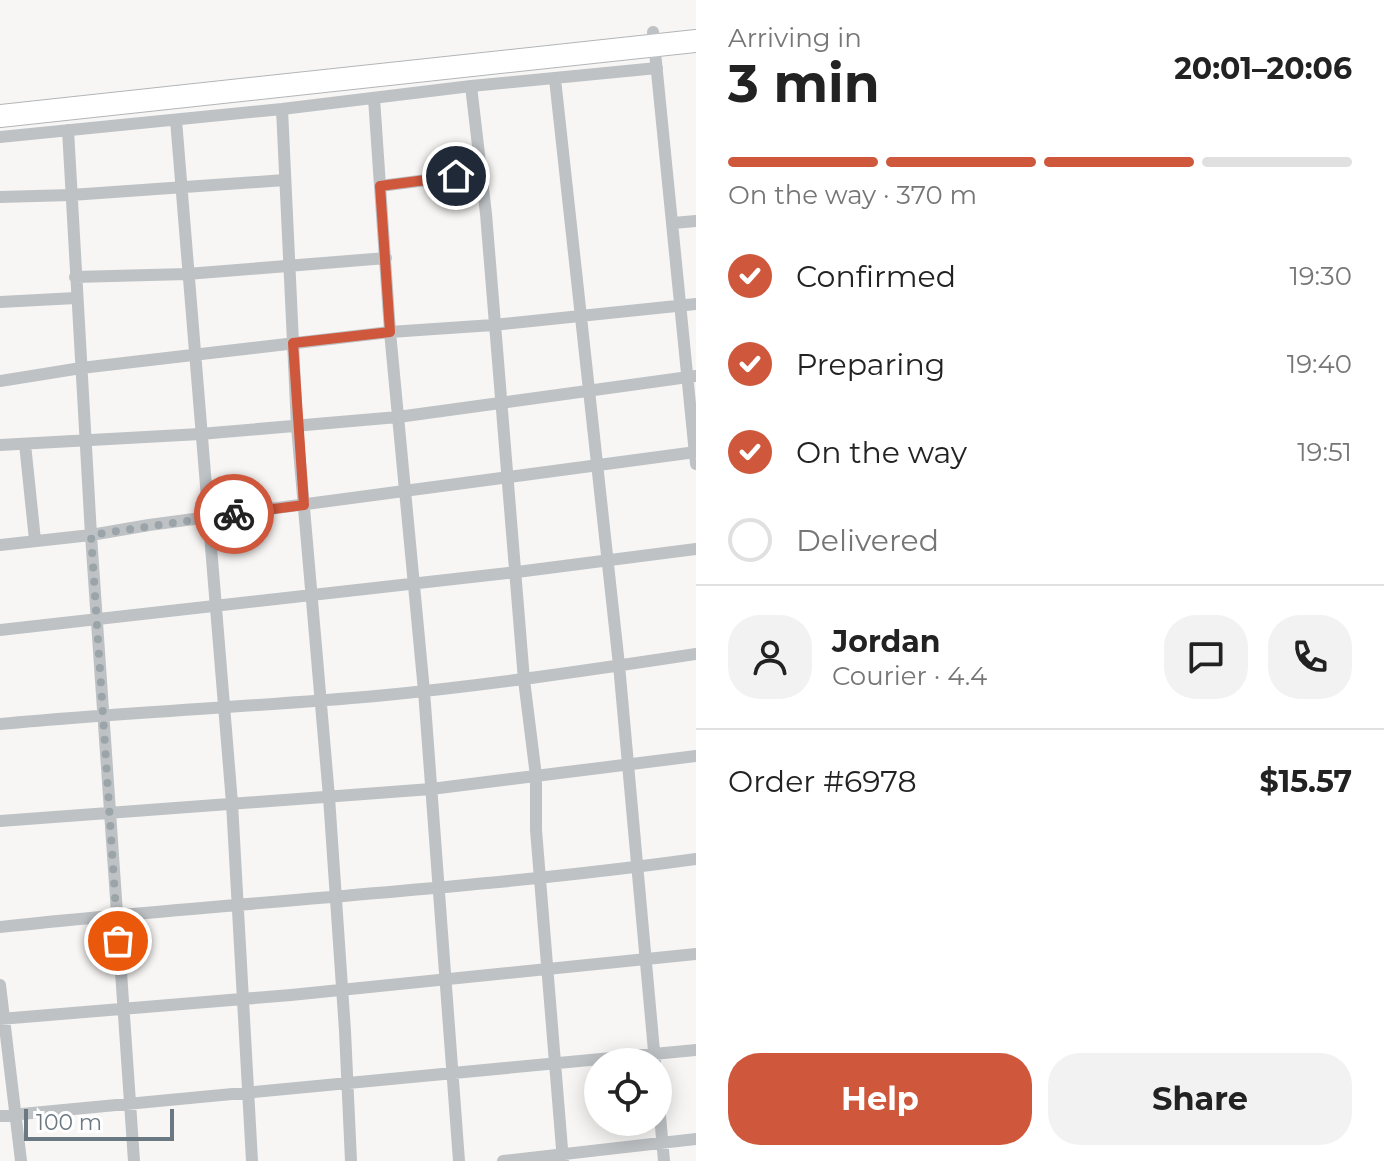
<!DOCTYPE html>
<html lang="en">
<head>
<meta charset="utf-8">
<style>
  :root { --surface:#fff; --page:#f2f2f2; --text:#222; --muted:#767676; --line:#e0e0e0; --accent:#cf573c }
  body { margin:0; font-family:Montserrat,sans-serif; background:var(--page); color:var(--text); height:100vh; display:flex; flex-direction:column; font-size:30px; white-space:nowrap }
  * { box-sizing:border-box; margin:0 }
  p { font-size:26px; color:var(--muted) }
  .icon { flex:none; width:44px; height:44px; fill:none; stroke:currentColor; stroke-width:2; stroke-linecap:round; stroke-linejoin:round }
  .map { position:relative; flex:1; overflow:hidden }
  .details { display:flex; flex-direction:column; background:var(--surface); width:688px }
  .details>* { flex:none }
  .controls { position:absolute; left:584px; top:1048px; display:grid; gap:16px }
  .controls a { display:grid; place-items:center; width:88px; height:88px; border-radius:50%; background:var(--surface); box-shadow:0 4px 20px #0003; font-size:40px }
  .scale { position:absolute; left:24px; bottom:20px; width:150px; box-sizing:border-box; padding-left:8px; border:4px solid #697881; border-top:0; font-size:22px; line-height:28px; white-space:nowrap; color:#697881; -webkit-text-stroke:6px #fff; paint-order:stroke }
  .pin { position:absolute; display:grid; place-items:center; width:68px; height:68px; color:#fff; margin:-34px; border:4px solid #fff; border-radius:50%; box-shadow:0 2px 8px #0007 }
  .courier { position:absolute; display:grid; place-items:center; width:80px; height:80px; margin:-40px; border:6px solid #cf573c; border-radius:50%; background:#fff; color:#222; box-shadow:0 2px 10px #0007 }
  .head em { font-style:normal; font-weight:700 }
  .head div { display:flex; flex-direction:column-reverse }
  .head { display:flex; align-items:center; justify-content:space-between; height:136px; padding:0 32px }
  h1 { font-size:52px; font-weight:700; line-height:60px }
  .bar { display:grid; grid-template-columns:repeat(4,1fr); gap:12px 8px; align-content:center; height:96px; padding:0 32px }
  .bar i { height:10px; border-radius:6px; background:var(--line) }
  .bar .current { background:var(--accent) }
  .bar p { grid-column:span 4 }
  .line { display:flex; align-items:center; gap:20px; padding:0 32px; border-top:2px solid var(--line) }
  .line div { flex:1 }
  .round { display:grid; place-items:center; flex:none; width:84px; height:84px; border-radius:32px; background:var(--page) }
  ol { padding:0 32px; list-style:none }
  li { display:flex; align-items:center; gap:24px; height:88px }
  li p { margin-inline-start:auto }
  li .icon { padding:8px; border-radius:50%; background:var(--accent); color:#fff; stroke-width:4 }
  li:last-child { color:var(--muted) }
  li i { width:44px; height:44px; border:4px solid var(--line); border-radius:50% }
  .button { display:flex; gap:16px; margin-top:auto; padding:16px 32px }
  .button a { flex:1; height:92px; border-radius:32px; background:var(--accent); color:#fff; font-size:32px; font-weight:700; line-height:92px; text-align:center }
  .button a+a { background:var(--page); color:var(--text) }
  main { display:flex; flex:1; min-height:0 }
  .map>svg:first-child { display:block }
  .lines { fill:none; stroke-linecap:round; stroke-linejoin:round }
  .highway-casing { stroke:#b2b5b8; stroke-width:24 }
  .street { stroke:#bec2c5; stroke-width:12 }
  .highway { stroke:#fff; stroke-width:22 }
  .done { stroke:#9ba4a9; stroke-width:8; stroke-dasharray:0 14.4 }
  .route { stroke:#cf573c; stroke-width:10 }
</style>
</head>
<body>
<main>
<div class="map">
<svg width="696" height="1161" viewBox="0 0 696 1161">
  <rect width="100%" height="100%" fill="#f7f6f4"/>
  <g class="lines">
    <defs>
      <path id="highway" d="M0 116 696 41"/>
    </defs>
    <use href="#highway" class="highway-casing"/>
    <path class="street" d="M653 32 696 464
      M555 79 619 665 655 1062
      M471 86 486 214 524 680 536 776V830L563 1161
      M374 98 390 332 424 691 459 1161
      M282 109 297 427 329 797 345 1031 351 1161
      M176 120 232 803 252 1161
      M68 130 91 535 134 1161
      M0 137 282 109 471 86 657 68
      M380 186 482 173
      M0 197 71 195 285 180
      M673 223 696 221
      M75 277 187 274 386 258
      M0 302 76 298
      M0 381 81 368 390 332 493 325 696 304
      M25 444 35 540
      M0 445 200 434 398 417 696 376
      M0 545 91 535 149 525 696 452
      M0 630 517 572 696 549
      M0 724C125 712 251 707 376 696 483 686 590 670 696 654
      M0 821 431 789 696 756
      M0 927C232 902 465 891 696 859
      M0 985 21 1161
      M0 1019 291 995 696 954
      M658 1093 664 1161
      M0 1116 696 1050
      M503 1161 696 1139"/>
    <use href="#highway" class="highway"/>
  </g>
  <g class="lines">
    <path class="done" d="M118 941 91 535 234 514"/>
    <path class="route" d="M234 514 304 505 293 343 390 332 380 186 456 176"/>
  </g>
</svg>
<div class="controls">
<a><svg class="icon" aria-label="locate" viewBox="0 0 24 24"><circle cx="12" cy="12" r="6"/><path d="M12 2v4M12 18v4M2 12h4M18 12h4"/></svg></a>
</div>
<div class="scale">100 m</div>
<div class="pin" style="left:118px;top:941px;background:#ea580c"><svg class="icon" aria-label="bag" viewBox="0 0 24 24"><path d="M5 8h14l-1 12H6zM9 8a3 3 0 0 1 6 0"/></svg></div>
<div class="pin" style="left:456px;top:176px;background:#1f2937"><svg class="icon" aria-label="home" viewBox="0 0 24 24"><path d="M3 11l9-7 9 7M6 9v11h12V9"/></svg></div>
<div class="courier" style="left:234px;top:514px"><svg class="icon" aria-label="bike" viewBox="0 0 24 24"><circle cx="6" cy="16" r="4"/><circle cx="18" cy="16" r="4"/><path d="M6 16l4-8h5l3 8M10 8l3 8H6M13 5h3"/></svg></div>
</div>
<section class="details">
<div class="head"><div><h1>3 min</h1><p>Arriving in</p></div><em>20:01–20:06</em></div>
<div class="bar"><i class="current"></i><i class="current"></i><i class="current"></i><i></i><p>On the way · 370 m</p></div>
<ol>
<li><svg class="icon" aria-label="check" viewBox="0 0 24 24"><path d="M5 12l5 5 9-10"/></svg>Confirmed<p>19:30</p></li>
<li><svg class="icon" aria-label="check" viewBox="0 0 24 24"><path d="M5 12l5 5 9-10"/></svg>Preparing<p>19:40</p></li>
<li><svg class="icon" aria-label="check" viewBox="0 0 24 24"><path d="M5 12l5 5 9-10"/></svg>On the way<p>19:51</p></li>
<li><i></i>Delivered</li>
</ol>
<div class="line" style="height:144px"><a class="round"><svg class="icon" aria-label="person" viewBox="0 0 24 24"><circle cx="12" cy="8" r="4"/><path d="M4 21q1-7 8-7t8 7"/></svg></a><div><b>Jordan</b><p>Courier · 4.4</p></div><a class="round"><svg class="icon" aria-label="chat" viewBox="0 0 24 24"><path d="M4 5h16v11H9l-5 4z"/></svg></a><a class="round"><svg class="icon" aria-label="phone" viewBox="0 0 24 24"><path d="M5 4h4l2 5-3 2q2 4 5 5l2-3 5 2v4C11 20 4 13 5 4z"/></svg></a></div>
<div class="line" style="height:104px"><div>Order #6978</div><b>$15.57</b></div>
<div class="button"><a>Help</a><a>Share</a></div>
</section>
</main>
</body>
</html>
